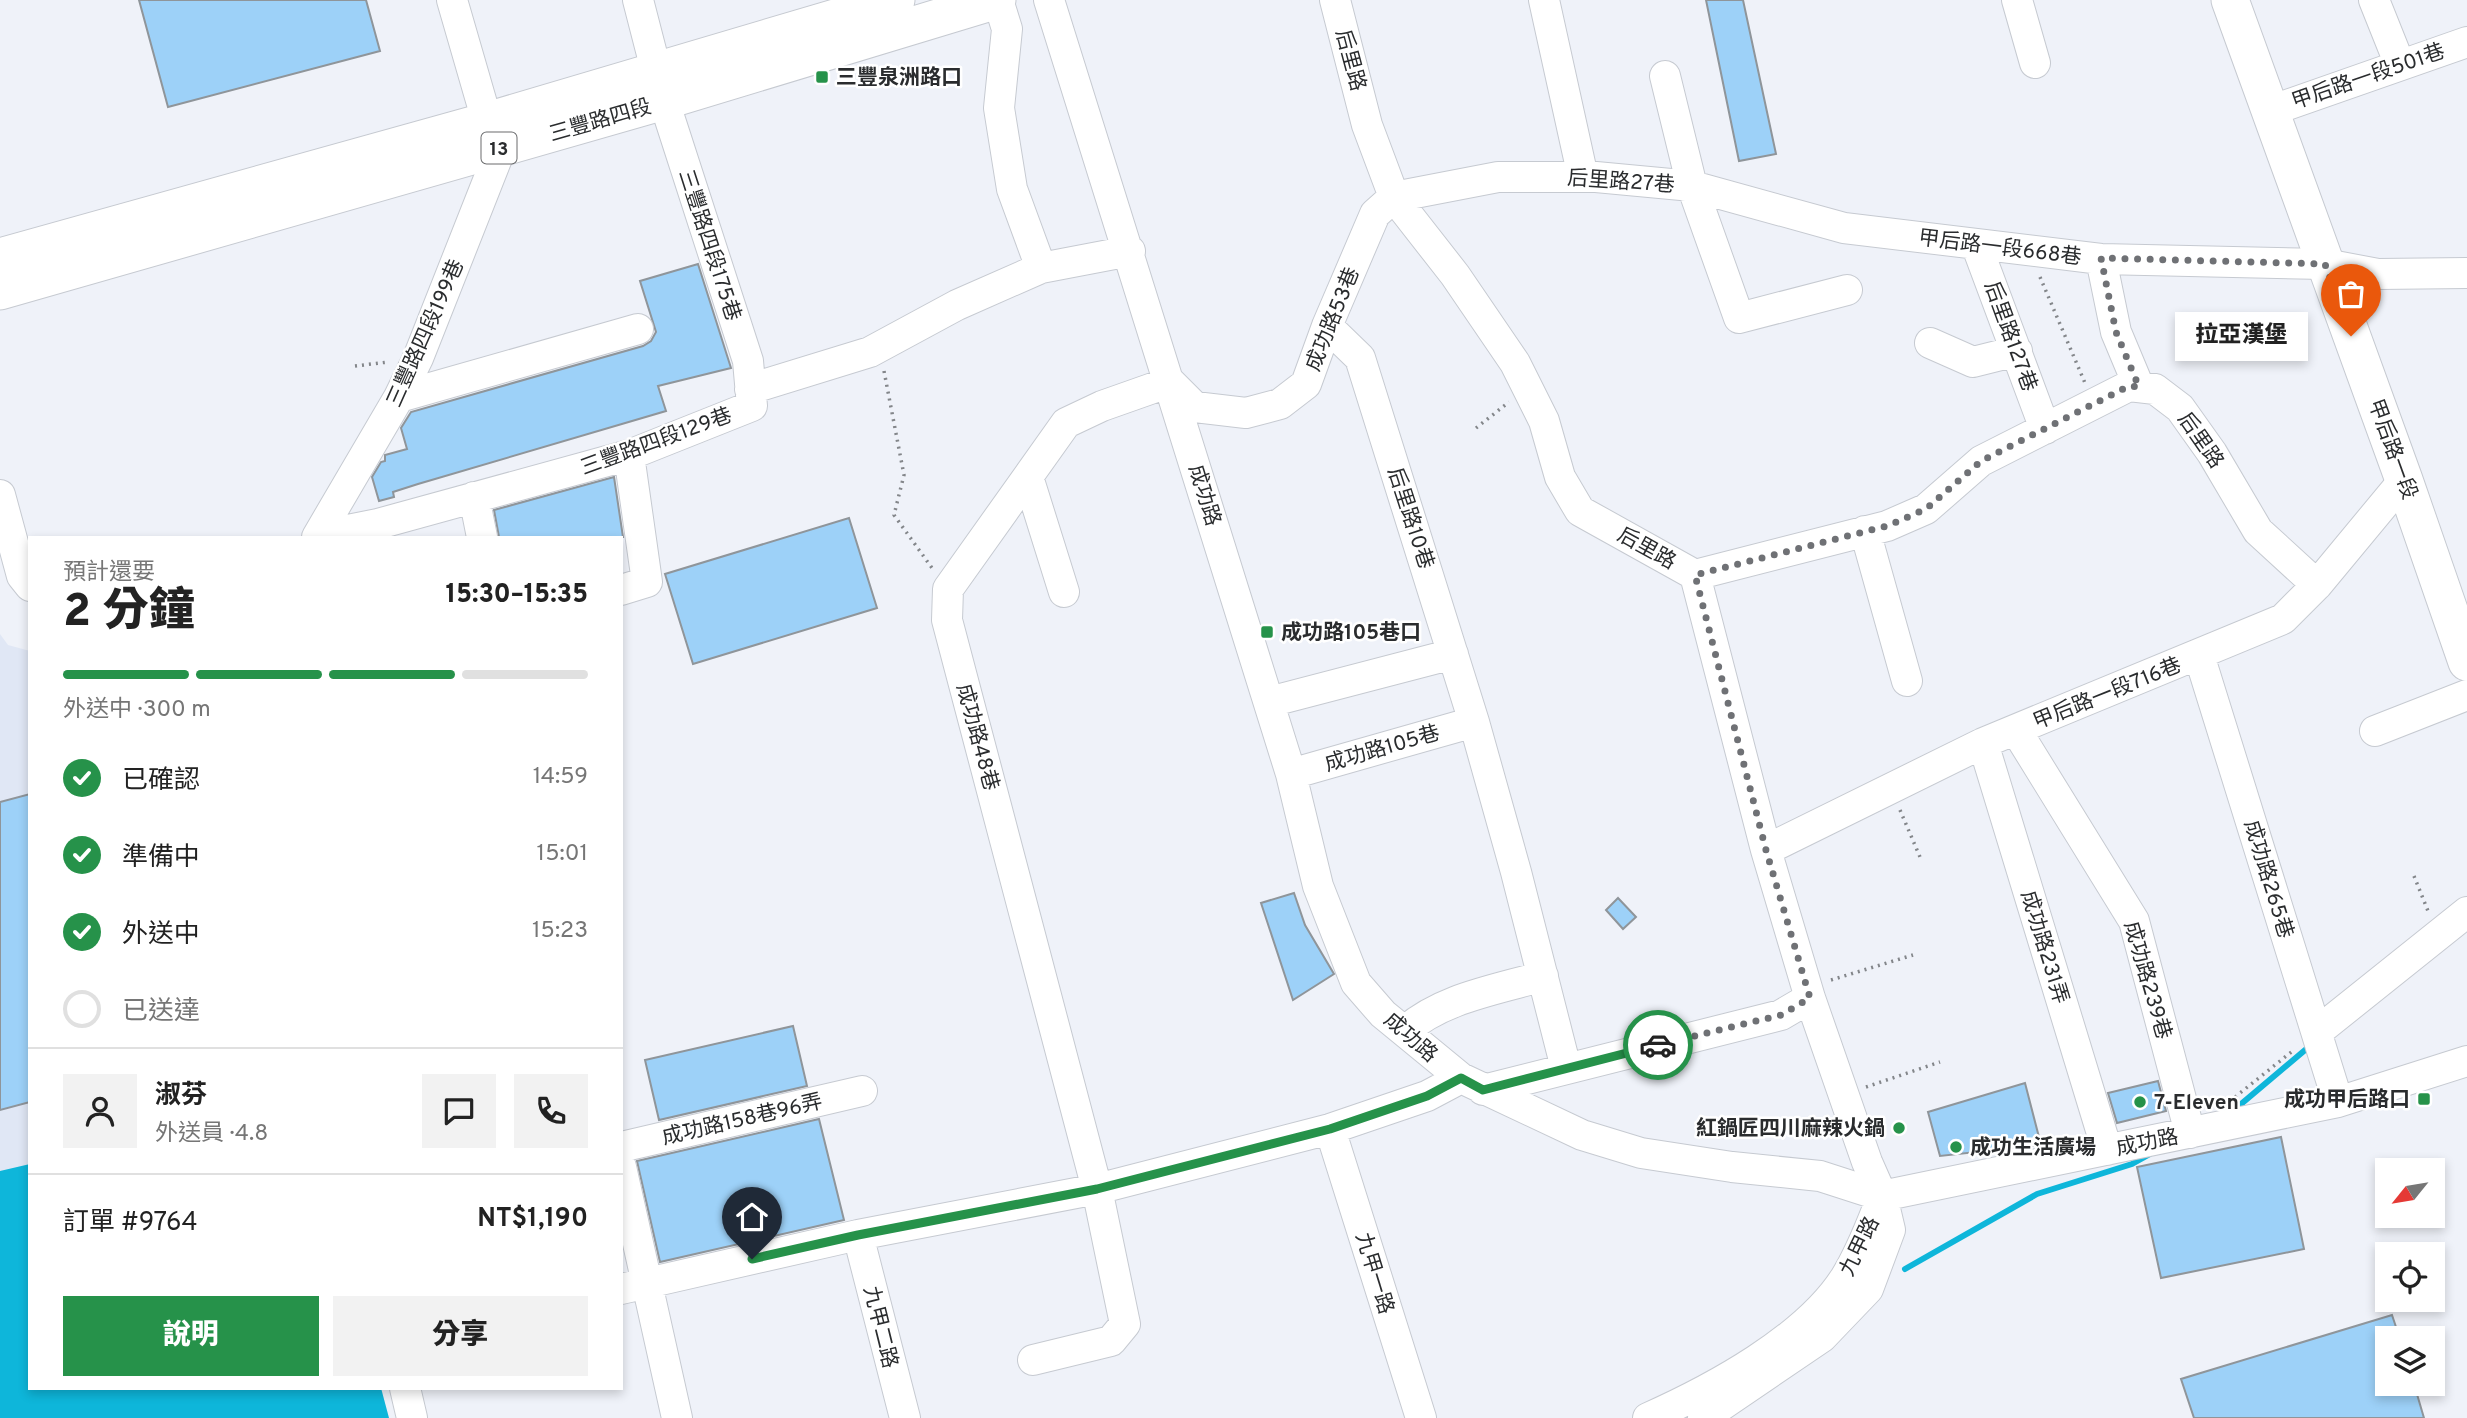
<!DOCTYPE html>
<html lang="zh-TW">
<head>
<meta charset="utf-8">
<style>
  :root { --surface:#fff; --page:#f2f2f2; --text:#222; --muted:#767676; --line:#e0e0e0; --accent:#26924a }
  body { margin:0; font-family:Overpass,"Noto Sans TC",sans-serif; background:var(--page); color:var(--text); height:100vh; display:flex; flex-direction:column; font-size:26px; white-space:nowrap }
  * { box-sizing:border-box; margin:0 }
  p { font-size:23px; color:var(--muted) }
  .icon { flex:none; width:38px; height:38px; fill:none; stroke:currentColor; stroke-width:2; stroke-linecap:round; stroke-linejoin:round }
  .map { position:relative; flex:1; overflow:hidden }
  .sheet { position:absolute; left:28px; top:536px; width:595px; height:854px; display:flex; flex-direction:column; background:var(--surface); border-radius:0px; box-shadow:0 4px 10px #0003 }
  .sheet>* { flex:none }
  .needle { width:46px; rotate:240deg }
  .controls { position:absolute; left:2375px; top:1158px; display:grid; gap:14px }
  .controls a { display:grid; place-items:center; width:70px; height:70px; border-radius:0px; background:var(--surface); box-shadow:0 4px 10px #0003; font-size:35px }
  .pin { position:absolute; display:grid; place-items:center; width:60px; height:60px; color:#fff; margin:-72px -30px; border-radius:50% 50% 50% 0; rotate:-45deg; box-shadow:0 0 7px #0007 }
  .pin .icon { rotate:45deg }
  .courier { position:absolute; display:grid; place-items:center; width:70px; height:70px; margin:-35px; border:5px solid #26924a; border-radius:50%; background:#fff; color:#222; box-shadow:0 2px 9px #0007 }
  .bubble { position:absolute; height:49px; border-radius:0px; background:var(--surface); box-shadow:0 4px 10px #0003; font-size:23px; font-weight:800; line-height:49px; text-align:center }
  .head em { font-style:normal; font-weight:800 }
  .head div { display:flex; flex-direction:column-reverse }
  .head { display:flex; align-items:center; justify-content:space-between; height:119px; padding:0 35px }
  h1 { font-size:46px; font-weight:800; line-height:52px }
  .bar { display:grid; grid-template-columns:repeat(4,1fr); gap:10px 7px; align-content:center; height:84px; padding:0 35px }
  .bar i { height:9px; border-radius:5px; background:var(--line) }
  .bar .active { background:var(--accent) }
  .bar p { grid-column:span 4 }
  .line { display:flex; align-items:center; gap:18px; padding:0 35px; border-top:2px solid var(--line) }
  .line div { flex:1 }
  .round { display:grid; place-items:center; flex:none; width:74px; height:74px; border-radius:0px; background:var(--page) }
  ol { padding:0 35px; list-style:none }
  li { display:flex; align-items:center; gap:21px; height:77px }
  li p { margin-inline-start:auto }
  li .icon { padding:7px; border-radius:50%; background:var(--accent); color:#fff; stroke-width:4 }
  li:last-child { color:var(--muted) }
  li i { width:38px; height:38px; border:4px solid var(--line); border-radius:50% }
  .action { display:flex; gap:14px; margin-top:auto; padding:14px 35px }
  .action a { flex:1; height:80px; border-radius:0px; background:var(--accent); color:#fff; font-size:28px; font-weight:800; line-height:80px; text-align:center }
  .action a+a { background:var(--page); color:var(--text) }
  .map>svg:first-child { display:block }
  .built { fill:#e0e7f5 }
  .water { fill:#0eb6da }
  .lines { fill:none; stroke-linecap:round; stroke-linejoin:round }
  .stream { stroke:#0eb6da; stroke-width:6 }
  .building { fill:#9dd1f8; stroke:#8f959a; stroke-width:2 }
  .minor-casing { stroke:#c6cad1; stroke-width:32 }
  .major-casing { stroke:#c6cad1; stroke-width:39 }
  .path { stroke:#83868a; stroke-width:3.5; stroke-dasharray:2 5; stroke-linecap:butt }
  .minor { stroke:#fff; stroke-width:30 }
  .major { stroke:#fff; stroke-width:37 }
  .done { stroke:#6f7175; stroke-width:7; stroke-dasharray:0 12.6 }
  .route { stroke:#26924a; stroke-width:9 }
  .poi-dot { fill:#26924a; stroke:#fff; stroke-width:2.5 }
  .labels { text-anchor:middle; stroke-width:5; stroke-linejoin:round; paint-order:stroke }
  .shield { fill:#fff; stroke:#6a6b6d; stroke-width:2 }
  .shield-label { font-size:19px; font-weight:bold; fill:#2a2c2e }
  .street-label { font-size:21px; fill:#2a2c2e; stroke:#fff }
  .poi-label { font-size:21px; font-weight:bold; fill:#2a2c2e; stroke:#fff; text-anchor:start }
</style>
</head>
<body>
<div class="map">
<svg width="2467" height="1418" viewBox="0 0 2467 1418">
  <rect width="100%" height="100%" fill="#eff2f9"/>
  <path class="built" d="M0 634 8 645 30 651V1388H381L389 1418H0Z"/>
  <path class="water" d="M30 1164V1388H381L389 1418H0V1171Z"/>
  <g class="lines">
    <path class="stream" d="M2234 1110 2311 1045
      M1905 1269 2037 1194 2132 1164 2150 1154"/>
  </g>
  <path class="building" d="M139 0H366L380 51 168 107Z
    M1706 0H1743L1776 154 1739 161Z
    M698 264 731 368 658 386 666 411 418 484 393 492 394 497 379 501 372 477 381 462 385 461V455L407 449 401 428 411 412 643 346 651 341 656 332 640 281Z
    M614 477 623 537H499L494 510Z
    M849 518 877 608 693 664 665 574Z
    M30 794V1102L0 1110V802Z
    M1294 893 1305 925 1334 974 1293 1000 1261 903Z
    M1618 898 1636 917 1623 929 1606 910Z
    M793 1026 807 1086 659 1120 645 1060Z
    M2158 1081 2166 1111 2117 1123 2108 1093Z
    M2025 1083 2041 1145 1940 1156 1928 1112Z
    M819 1119 844 1220 660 1262 637 1161Z
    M2281 1137 2304 1249 2161 1278 2137 1167Z
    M2392 1315 2400 1339H2387V1384H2414L2424 1418H2194L2181 1379Z"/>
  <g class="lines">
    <defs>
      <path id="minor" d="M998 0 1007 29 999 108 1012 189 1041 268
        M1049 0 1291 774 1318 886 1356 983 1383 1014 1461 1078 1582 1135 1641 1153 1732 1167 1820 1176 1882 1196 2338 1102 2467 1061
        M1335 0 1367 125 1394 197 1455 275 1515 363 1544 421 1560 477 1580 511 1695 575 1887 526 1926 509 1981 461 2129 386 2155 389 2180 408 2212 453 2258 531 2317 585
        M1544 0 1583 177
        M2017 0 2035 63
        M2374 0 2400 65
        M1665 76 1692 186 1739 318 1847 290
        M2270 111 2467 42
        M1976 244 2045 429
        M2101 259 2116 332 2139 387
        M1327 326 1360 358 1474 722 1516 872 1566 1068
        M1930 343 1973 362 2017 351
        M750 389 870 352 957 305 1041 268 1130 251
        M399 397 638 329
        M1028 477 1064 592
        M0 495 22 576 30 586
        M474 497 482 537
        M1865 531 1907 681
        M318 536 378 524 629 455 752 406 748 361 664 101 638 0
        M317 537 399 397 418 358 501 148 487 121 452 0
        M1695 575 1766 850 1810 998 1867 1162 1882 1196 1890 1230 1868 1289 1822 1337 1703 1418
        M621 590 647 582 629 455
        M2199 655 2338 1102
        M1269 702 1453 654
        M2016 730 2134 921 2190 1133
        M2375 731 2467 695
        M1983 743 2107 1150
        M1291 774 1474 722
        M1766 850 1983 743 2283 619 2317 585 2404 480
        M1405 1031C1442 998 1496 990 1543 976
        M2317 1032 2467 912
        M1483 1090 1781 1015 1810 998
        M1330 1129 1421 1418
        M621 1147 862 1091
        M621 1167 677 1418
        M858 1235 905 1418
        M621 1289 858 1235 1097 1189 1330 1129 1427 1096 1461 1078
        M1033 1360 1111 1341 1125 1324 1097 1189 947 620 948 589 1066 423 1102 406 1170 382 1195 407 1246 413 1280 404 1306 384 1327 326 1375 214 1394 197 1498 177H1596L1692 186 1844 228 2101 259 2325 264 2378 274 2467 273
        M405 1388 412 1418
        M1648 1418C1713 1389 1806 1339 1845 1278 1858 1257 1868 1233 1877 1210"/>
      <path id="major" d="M2230 0 2404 480 2467 662
        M0 257 487 121 896 0
        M0 291 664 101 997 0"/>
    </defs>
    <use href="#minor" class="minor-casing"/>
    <use href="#major" class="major-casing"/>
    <path class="path" d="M2040 277 2085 383
      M355 366 388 362
      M884 371 904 475 894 515 932 568
      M1476 428 1509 402
      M1900 810 1920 857
      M2414 876 2428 911
      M1831 980 1913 955
      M1866 1087 1940 1062
      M2235 1097 2295 1049"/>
    <use href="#minor" class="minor"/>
    <use href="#major" class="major"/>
  </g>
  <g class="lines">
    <path class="done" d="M1658 1045 1781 1015 1810 998 1766 850 1695 575 1887 526 1926 509 1981 461 2129 386 2139 387 2116 332 2101 258 2325 264 2351 336"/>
    <path class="route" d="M752 1259 858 1235 1097 1189 1330 1129 1427 1096 1461 1078 1483 1090 1658 1045"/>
  </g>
  <g class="poi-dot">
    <rect x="815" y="70" width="14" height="14" rx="3.5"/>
    <rect x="1260" y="625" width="14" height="14" rx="3.5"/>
    <rect x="2417" y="1092" width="14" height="14" rx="3.5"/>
    <circle cx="2140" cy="1102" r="7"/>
    <circle cx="1899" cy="1128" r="7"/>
    <circle cx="1956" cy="1147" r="7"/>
  </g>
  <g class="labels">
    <rect class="shield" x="481.5" y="132.5" width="35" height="31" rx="5"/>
    <g class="shield-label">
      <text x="499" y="155">13</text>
    </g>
    <g class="street-label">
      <text transform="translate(1351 60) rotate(75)" y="7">后里路</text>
      <text transform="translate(2368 76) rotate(-19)" y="7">甲后路一段501巷</text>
      <text transform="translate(600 120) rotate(-16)" y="7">三豐路四段</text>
      <text transform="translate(1621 181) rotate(4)" y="7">后里路27巷</text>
      <text transform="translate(710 245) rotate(72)" y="7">三豐路四段175巷</text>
      <text transform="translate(2000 247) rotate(7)" y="7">甲后路一段668巷</text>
      <text transform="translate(1332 319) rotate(-68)" y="7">成功路53巷</text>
      <text transform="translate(425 333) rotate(-66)" y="7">三豐路四段199巷</text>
      <text transform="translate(2011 336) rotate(70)" y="7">后里路127巷</text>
      <text transform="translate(2201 440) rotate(55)" y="7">后里路</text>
      <text transform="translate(656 441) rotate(-20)" y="7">三豐路四段129巷</text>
      <text transform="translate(2393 449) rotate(70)" y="7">甲后路一段</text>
      <text transform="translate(1205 495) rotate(73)" y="7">成功路</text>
      <text transform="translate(1411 518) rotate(72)" y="7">后里路10巷</text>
      <text transform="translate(1647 548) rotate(29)" y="7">后里路</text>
      <text transform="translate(2107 693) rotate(-22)" y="7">甲后路一段716巷</text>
      <text transform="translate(978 737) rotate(75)" y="7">成功路48巷</text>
      <text transform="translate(1382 748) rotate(-16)" y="7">成功路105巷</text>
      <text transform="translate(2269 879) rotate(73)" y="7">成功路265巷</text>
      <text transform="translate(2045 947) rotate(73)" y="7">成功路231弄</text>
      <text transform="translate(2148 980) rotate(74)" y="7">成功路239巷</text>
      <text transform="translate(1411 1037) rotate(41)" y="7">成功路</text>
      <text transform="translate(742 1119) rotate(-13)" y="7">成功路158巷96弄</text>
      <text transform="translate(2147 1142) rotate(-11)" y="7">成功路</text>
      <text transform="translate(1859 1246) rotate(-64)" y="7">九甲路</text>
      <text transform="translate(1375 1273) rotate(73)" y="7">九甲一路</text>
      <text transform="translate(881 1327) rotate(76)" y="7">九甲二路</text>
    </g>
    <g class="poi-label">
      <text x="836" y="84">三豐泉洲路口</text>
      <text x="1281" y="639">成功路105巷口</text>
      <text x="2410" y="1106" text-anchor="end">成功甲后路口</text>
      <text x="2154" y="1109">7-Eleven</text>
      <text x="1885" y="1135" text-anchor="end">紅鍋匠四川麻辣火鍋</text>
      <text x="1970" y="1154">成功生活廣場</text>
    </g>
  </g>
</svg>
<div class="controls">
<a><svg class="needle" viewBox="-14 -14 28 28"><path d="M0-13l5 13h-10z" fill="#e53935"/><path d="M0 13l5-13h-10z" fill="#767676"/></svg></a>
<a><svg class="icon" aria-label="locate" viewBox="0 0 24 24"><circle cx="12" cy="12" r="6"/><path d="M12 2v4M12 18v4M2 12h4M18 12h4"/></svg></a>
<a><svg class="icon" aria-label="layers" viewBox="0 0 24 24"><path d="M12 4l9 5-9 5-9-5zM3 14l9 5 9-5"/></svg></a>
</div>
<div class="pin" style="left:2351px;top:336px;background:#ea580c"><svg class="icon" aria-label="bag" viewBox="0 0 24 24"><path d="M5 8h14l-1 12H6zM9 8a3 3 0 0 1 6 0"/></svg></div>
<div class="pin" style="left:752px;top:1259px;background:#1f2937"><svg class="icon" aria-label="home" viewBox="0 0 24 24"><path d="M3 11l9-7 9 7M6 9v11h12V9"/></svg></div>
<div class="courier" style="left:1658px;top:1045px"><svg class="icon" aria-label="car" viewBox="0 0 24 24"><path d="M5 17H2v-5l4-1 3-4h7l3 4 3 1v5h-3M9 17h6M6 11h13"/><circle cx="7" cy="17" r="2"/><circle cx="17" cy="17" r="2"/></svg></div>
<div class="bubble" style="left:2175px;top:312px;width:133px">拉亞漢堡</div>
<section class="sheet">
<div class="head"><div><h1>2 分鐘</h1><p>預計還要</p></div><em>15:30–15:35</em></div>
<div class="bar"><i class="active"></i><i class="active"></i><i class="active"></i><i></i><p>外送中 · 300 m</p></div>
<ol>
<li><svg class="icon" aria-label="check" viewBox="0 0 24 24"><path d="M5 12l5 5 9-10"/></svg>已確認<p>14:59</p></li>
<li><svg class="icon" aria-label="check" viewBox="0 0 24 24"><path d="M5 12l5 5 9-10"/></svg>準備中<p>15:01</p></li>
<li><svg class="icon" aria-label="check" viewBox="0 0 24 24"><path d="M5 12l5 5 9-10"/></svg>外送中<p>15:23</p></li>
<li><i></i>已送達</li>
</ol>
<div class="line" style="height:126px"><a class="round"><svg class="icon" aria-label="person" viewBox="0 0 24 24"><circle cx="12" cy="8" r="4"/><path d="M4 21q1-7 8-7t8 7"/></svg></a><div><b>淑芬</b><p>外送員 · 4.8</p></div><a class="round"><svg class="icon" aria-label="chat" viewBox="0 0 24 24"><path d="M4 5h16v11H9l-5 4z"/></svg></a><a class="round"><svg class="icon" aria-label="phone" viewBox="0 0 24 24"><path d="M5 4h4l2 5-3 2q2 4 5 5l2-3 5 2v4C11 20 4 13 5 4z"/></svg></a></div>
<div class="line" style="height:91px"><div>訂單 #9764</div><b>NT$1,190</b></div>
<div class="action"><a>說明</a><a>分享</a></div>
</section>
</div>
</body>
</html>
